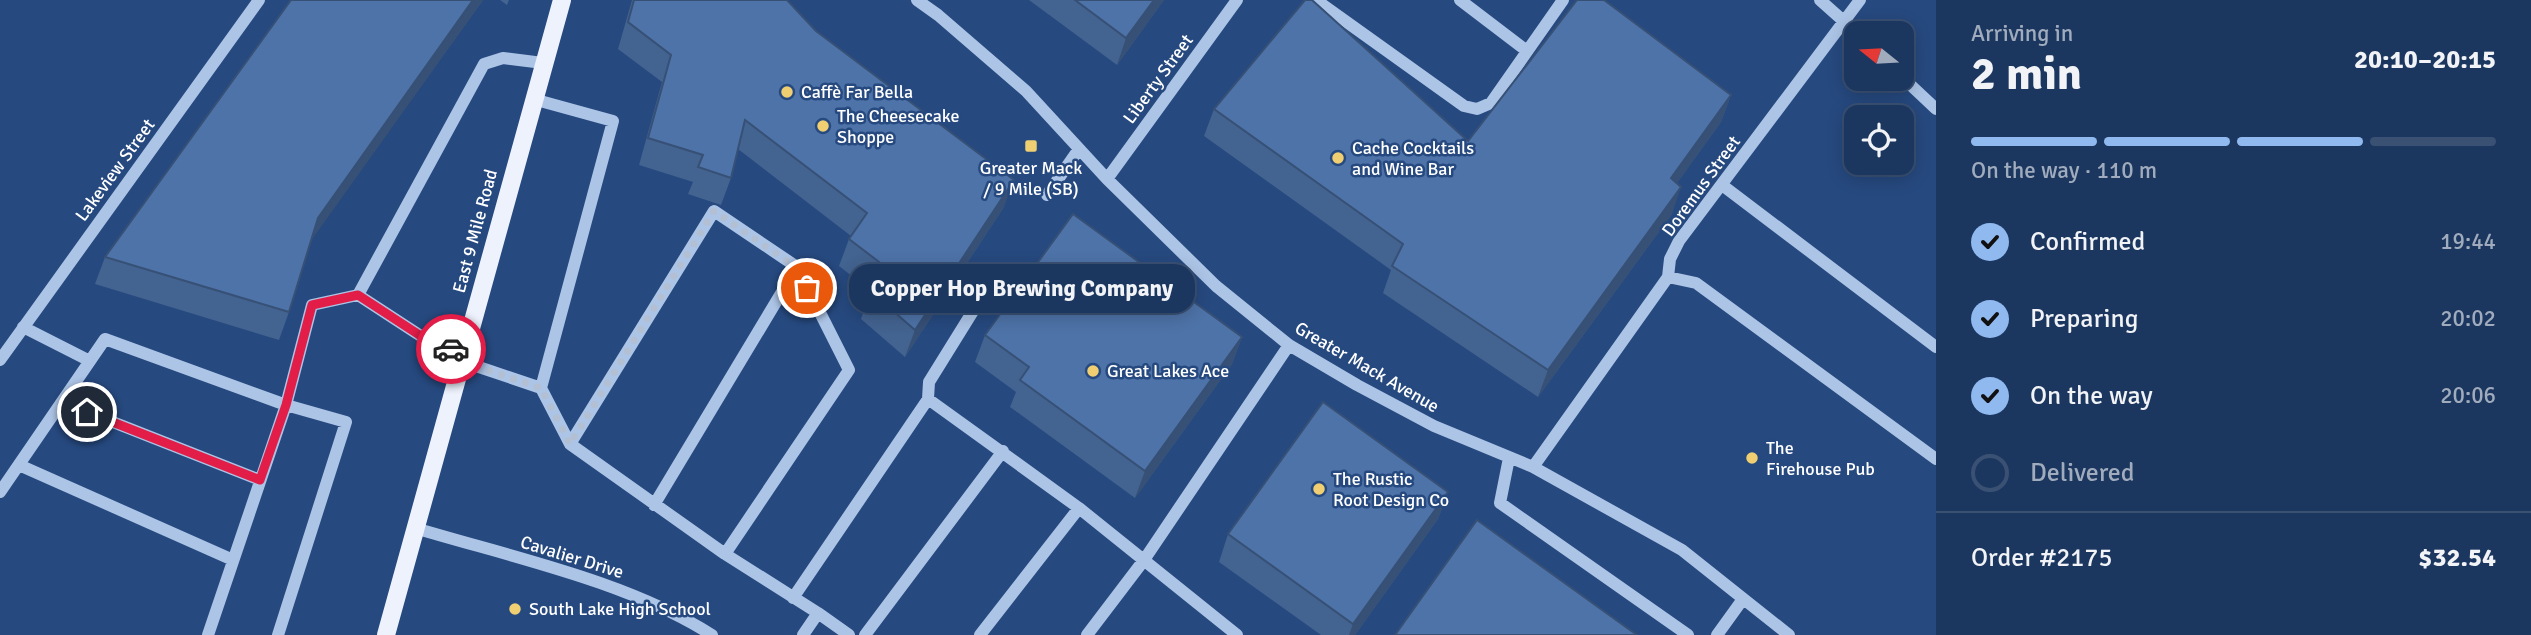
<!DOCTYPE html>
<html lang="en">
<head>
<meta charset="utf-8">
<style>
  :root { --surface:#1c375f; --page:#253f65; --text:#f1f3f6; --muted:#a0acbd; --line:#3a5174; --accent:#90b9f0 }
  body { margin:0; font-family:Signika,sans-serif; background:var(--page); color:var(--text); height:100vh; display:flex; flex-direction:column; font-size:26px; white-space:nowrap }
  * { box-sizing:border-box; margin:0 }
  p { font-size:23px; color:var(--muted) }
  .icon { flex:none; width:38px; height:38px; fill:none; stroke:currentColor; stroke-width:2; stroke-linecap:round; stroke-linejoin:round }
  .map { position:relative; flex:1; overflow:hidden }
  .sheet { display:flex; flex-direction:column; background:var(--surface); width:595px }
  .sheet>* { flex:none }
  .needle { width:46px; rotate:288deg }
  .tools { position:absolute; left:1844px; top:21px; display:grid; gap:14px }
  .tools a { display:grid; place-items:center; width:70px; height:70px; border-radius:14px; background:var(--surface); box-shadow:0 4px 18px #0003,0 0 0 2px var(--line); font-size:35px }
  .pin { position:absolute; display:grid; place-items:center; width:60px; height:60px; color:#fff; margin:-30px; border:4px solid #fff; border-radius:50%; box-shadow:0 2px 7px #0007 }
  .courier { position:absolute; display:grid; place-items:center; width:70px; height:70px; margin:-35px; border:5px solid #e11d48; border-radius:50%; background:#fff; color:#222; box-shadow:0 2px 9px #0007 }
  .bubble { position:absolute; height:49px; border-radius:21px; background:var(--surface); box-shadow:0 4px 18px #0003,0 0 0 2px var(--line); font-size:23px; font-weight:800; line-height:49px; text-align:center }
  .head em { font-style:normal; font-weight:800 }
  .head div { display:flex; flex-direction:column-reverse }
  .head { display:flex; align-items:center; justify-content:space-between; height:119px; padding:0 35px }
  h1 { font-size:46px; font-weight:800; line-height:52px }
  .bar { display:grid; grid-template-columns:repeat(4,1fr); gap:10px 7px; align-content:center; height:84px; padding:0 35px }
  .bar i { height:9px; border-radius:5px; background:var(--line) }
  .bar .current { background:var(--accent) }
  .bar p { grid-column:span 4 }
  .line { display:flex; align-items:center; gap:18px; padding:0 35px; border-top:2px solid var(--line) }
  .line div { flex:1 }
  ol { padding:0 35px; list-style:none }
  li { display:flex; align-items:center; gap:21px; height:77px }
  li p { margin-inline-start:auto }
  li .icon { padding:7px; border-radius:50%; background:var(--accent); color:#111; stroke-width:4 }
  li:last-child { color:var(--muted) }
  li i { width:38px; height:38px; border:4px solid var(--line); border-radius:50% }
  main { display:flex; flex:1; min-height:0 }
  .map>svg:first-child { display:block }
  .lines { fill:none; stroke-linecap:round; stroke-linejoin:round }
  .minor { stroke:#acc4e6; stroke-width:12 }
  .major { stroke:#edf2fd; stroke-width:18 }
  .wall { fill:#436390 }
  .shaded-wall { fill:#375076 }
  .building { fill:#4e73a8; stroke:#375076; stroke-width:2 }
  .done { stroke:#b3bfd2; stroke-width:7; stroke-dasharray:0 12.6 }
  .route { stroke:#e11d48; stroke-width:9 }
  .poi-dot { fill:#efcf71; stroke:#26497f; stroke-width:2.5 }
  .labels { text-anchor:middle; stroke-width:5; stroke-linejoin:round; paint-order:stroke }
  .street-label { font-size:18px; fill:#fff; stroke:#26497f }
  .poi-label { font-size:18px; fill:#fff; stroke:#26497f; text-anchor:start }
</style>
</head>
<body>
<main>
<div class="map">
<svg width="1936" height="635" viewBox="0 0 1936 635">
  <rect width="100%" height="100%" fill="#26497f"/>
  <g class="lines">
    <path class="minor" d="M917 0 938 15 1026 91 1107 179 1216 286 1289 345 1357 385 1434 426 1533 467 1682 550 1789 635
      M1316 0 1464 106 1477 109 1491 103 1563 0
      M1460 0 1527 51
      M1820 0 1857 33
      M1902 77 1936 109
      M533 99 613 121 541 388
      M1107 179 1237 0
      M1722 185 1936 347
      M1047 195 1079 149
      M1668 277 1696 283 1936 459
      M358 295 427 340 463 354
      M23 327 90 361
      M0 360 259 0
      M461 361 541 388 570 444 725 554 818 613 803 635
      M928 399 929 382 983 295
      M62 402 260 480
      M570 444 714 211 797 267 849 370 725 554
      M1509 458 1500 503 1688 635
      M19 465 233 560
      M1533 467 1668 277 1670 259 1679 241 1860 0
      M0 492 105 339 286 405 312 305 358 295 484 64 503 58 543 63
      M654 505 797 267
      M415 528C511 557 627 581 712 635
      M793 598 928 399 1079 508 1237 635
      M818 613 849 635
      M208 635 286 405 346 422 278 635
      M865 635 1003 451
      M980 635 1079 508
      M1087 635 1144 560 1289 345
      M1717 635 1743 599"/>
    <path class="major" d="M386 635 562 0"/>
  </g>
  <path class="wall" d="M483 0 310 241 289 312 279 340 95 284 105 257Z
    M500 0H509L507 5Z
    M632 0H787L816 31 1004 207 905 357 861 319 871 291 839 266 849 239 851 236 738 149 731 178 721 205 688 194 693 182 639 165 662 82 618 49Z
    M1029 0H1164L1117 65Z
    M1731 95 1721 122 1677 183 1672 214 1538 397 1383 293 1391 270 1204 136 1214 109 1468 141Z
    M985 335 1242 337 1232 364 1135 498 1010 407 1016 392 975 362Z
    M1448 492 1438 519 1355 635H1321L1219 562 1228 534Z"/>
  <path class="shaded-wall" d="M473 0H483L308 245 318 218Z
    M1154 0H1164L1117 65 1126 38Z
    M1731 95 1721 122 1661 205 1671 178Z
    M1014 180 1004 207 905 357 915 330Z
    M1681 187 1672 214 1538 397 1548 370Z
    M1242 337 1232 364 1135 498 1145 471Z
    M1448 492 1438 519 1355 635H1349L1353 624Z"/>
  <path class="building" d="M291 0H473L318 218 289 312 105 257Z
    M634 0H787L816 31 1014 180 915 330 871 292 883 265 849 239 867 213 745 120 731 178 698 167 703 155 648 138 671 55 628 22Z
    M1075 0H1154L1126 38Z
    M1305 0H1312L1468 141 1577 0H1604L1731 95 1671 178 1681 187 1548 370 1392 266 1403 244 1214 109Z
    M1073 214 1242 337 1145 471 1020 380 1029 367 985 335Z
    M1323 402 1448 492 1353 624 1228 534Z
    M1477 520 1637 635H1395Z"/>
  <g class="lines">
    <path class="done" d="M451 349 463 354 461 361 541 388 570 444 714 211 796 267 807 288"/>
    <path class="route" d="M87 412 260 480 286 405 312 305 358 295 427 340 451 349"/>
  </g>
  <g class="poi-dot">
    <circle cx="787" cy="92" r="7"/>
    <circle cx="823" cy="126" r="7"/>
    <rect x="1024" y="139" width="14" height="14" rx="3.5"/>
    <circle cx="1338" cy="158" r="7"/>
    <circle cx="1093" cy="371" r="7"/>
    <circle cx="1752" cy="458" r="7"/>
    <circle cx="1319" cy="489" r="7"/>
    <circle cx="515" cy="609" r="7"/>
  </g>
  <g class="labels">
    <g class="street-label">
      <text transform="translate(1158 79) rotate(-54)" y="6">Liberty Street</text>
      <text transform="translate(115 170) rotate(-54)" y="6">Lakeview Street</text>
      <text transform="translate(1701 186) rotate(-54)" y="6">Doremus Street</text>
      <text transform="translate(475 231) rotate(-75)" y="6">East 9 Mile Road</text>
      <text transform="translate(1367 367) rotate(30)" y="6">Greater Mack Avenue</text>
      <text transform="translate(572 557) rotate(17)" y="6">Cavalier Drive</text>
    </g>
    <g class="poi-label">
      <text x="801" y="98">Caffè Far Bella</text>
      <text x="837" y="122">The Cheesecake<tspan x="837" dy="21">Shoppe</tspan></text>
      <text x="1352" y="154">Cache Cocktails<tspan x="1352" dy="21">and Wine Bar</tspan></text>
      <text x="1031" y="174" text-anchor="middle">Greater Mack<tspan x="1031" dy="21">/ 9 Mile (SB)</tspan></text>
      <text x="1107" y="377">Great Lakes Ace</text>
      <text x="1766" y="454">The<tspan x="1766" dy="21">Firehouse Pub</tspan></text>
      <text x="1333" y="485">The Rustic<tspan x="1333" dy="21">Root Design Co</tspan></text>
      <text x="529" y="615">South Lake High School</text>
    </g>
  </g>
</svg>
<div class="tools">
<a><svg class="needle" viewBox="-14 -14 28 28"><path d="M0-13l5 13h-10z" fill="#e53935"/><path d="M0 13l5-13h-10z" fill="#a0acbd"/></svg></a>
<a><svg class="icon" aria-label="locate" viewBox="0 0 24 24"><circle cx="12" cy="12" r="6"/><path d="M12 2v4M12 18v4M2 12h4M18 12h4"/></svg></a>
</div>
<div class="pin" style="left:807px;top:288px;background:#ea580c"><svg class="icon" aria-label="bag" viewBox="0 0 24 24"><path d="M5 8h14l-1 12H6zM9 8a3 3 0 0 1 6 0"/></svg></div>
<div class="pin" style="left:87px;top:412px;background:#1f2937"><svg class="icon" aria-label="home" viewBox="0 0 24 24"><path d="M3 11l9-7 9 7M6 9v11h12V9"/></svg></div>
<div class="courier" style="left:451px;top:349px"><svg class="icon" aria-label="car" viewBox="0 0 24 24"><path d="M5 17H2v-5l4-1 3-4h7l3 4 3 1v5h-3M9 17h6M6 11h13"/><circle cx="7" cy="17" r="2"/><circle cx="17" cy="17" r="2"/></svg></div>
<div class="bubble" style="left:849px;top:264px;width:346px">Copper Hop Brewing Company</div>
</div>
<section class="sheet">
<div class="head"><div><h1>2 min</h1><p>Arriving in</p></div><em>20:10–20:15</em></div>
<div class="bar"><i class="current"></i><i class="current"></i><i class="current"></i><i></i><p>On the way · 110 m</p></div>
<ol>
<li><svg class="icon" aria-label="check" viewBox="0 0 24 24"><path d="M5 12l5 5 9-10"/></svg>Confirmed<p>19:44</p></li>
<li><svg class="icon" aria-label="check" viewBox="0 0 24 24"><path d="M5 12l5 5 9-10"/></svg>Preparing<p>20:02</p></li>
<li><svg class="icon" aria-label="check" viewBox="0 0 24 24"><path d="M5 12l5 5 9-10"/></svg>On the way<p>20:06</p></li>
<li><i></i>Delivered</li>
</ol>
<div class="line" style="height:91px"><div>Order #2175</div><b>$32.54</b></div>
</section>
</main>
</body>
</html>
